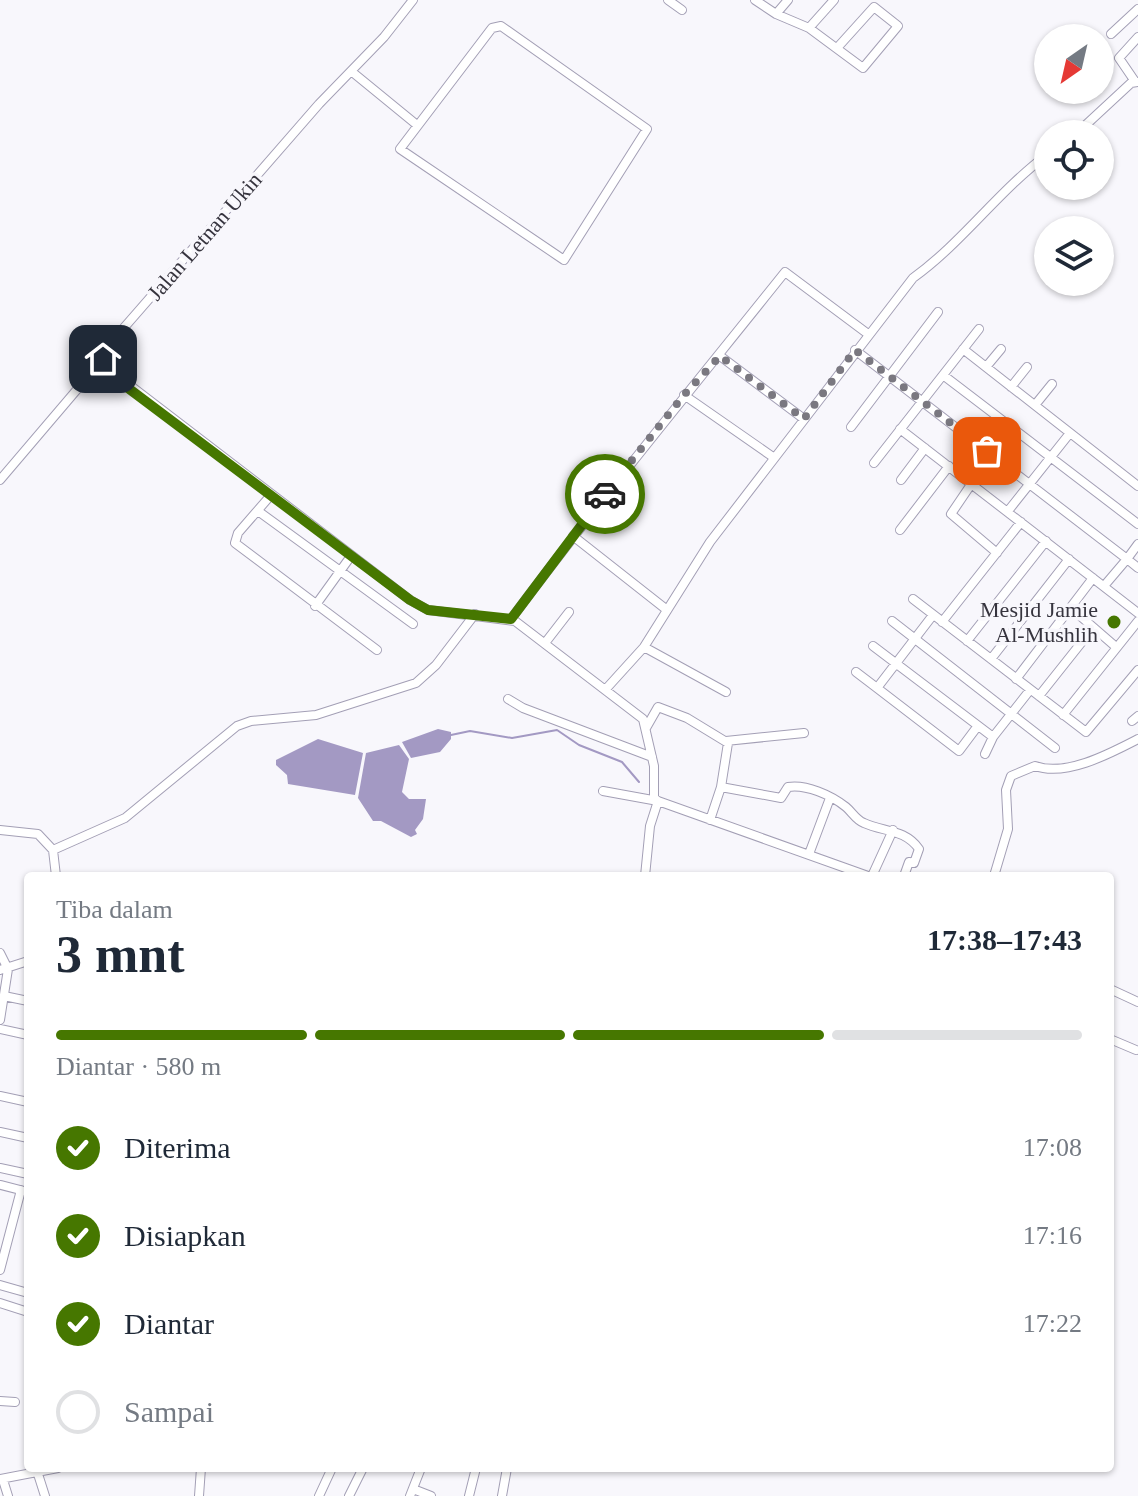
<!DOCTYPE html>
<html lang="id">
<head>
<meta charset="utf-8">
<style>
  :root { --surface:#fff; --page:#f6f6f7; --text:#1f2937; --muted:#747a83; --line:#e0e1e3; --accent:#467700 }
  body { margin:0; font-family:Georgia,serif; background:var(--page); color:var(--text); height:100vh; display:flex; flex-direction:column; font-size:30px; white-space:nowrap }
  * { box-sizing:border-box; margin:0 }
  p { font-size:26px; color:var(--muted) }
  .icon { flex:none; width:44px; height:44px; fill:none; stroke:currentColor; stroke-width:2; stroke-linecap:round; stroke-linejoin:round }
  .map { position:relative; flex:1; overflow:hidden }
  .drawer { position:absolute; left:24px; top:872px; width:1090px; height:600px; display:flex; flex-direction:column; background:var(--surface); border-radius:8px; box-shadow:0 2px 6px #0004 }
  .drawer>* { flex:none }
  .needle { width:52px; rotate:214deg }
  .buttons { position:absolute; left:1034px; top:24px; display:grid; gap:16px }
  .buttons a { display:grid; place-items:center; width:80px; height:80px; border-radius:50%; background:var(--surface); box-shadow:0 2px 6px #0004; font-size:40px }
  .pin { position:absolute; display:grid; place-items:center; width:68px; height:68px; color:#fff; margin:-34px; border-radius:16px; box-shadow:0 4px 12px #0006 }
  .courier { position:absolute; display:grid; place-items:center; width:80px; height:80px; margin:-40px; border:6px solid #467700; border-radius:50%; background:#fff; color:#222; box-shadow:0 2px 10px #0007 }
  .overview em { font-style:normal; font-weight:600 }
  .overview div { display:flex; flex-direction:column-reverse }
  .overview { display:flex; align-items:center; justify-content:space-between; height:136px; padding:0 32px }
  h1 { font-size:52px; font-weight:600; line-height:60px }
  .bar { display:grid; grid-template-columns:repeat(4,1fr); gap:12px 8px; align-content:center; height:96px; padding:0 32px }
  .bar i { height:10px; border-radius:6px; background:var(--line) }
  .bar .active { background:var(--accent) }
  .bar p { grid-column:span 4 }
  ol { padding:0 32px; list-style:none }
  li { display:flex; align-items:center; gap:24px; height:88px }
  li p { margin-inline-start:auto }
  li .icon { padding:8px; border-radius:50%; background:var(--accent); color:#fff; stroke-width:4 }
  li:last-child { color:var(--muted) }
  li i { width:44px; height:44px; border:4px solid var(--line); border-radius:50% }
  .map>svg:first-child { display:block }
  .water { fill:#a399c3 }
  .lines { fill:none; stroke-linecap:round; stroke-linejoin:round }
  .stream { stroke:#a399c3; stroke-width:2 }
  .minor-casing { stroke:#a39fb5; stroke-width:10 }
  .minor { stroke:#fff; stroke-width:8 }
  .done { stroke:#7a7880; stroke-width:8; stroke-dasharray:0 14.4 }
  .route { stroke:#467700; stroke-width:10 }
  .poi-dot { fill:#467700; stroke:#f8f7fc; stroke-width:3 }
  .labels { text-anchor:middle; stroke-width:7; stroke-linejoin:round; paint-order:stroke }
  .street-label { font-size:22px; fill:#36343e; stroke:#f8f7fc }
  .poi-label { font-size:22px; fill:#36343e; stroke:#f8f7fc; text-anchor:end }
</style>
</head>
<body>
<div class="map">
<svg width="1138" height="1496" viewBox="0 0 1138 1496">
  <rect width="100%" height="100%" fill="#f8f7fc"/>
  <path class="water" d="M438 729 451 732V739L440 752 411 758 402 742Z
    M318 739 363 753 355 795 288 784 287 775 276 765V760Z
    M399 745 409 759 402 792 409 799H426L423 819 415 830 417 834 411 837 381 821H373L358 798 366 753Z"/>
  <g class="lines">
    <path class="stream" d="M451 735 470 731 512 738 557 730 579 745 622 762 639 782"/>
    <defs>
      <path id="minor" d="M413 0 384 37 319 104 108 346 103 359 106 367 410 600 428 610 515 621 643 719 654 766V798L658 801 868 876
        M668 0 682 10
        M755 0 776 14 809 28 863 68 898 26 874 7 837 48
        M776 14 788 0
        M501 26 647 129 564 260 400 149 492 28Z
        M809 28 834 0
        M1111 34 1138 9
        M351 71 417 125
        M1134 80 1119 58 1138 37
        M1076 134 1131 83 1138 82
        M963 349 1138 486
        M855 350 1127 559 1104 586
        M720 356 804 419
        M986 367 1001 349
        M943 375 1138 524
        M1011 387 1027 367
        M684 395 773 457
        M1035 405 1052 384
        M851 427 938 312
        M900 429 1138 613
        M874 463 979 329
        M0 480 103 359
        M901 480 925 448
        M972 483 951 514 997 553
        M271 495 238 533 235 543 377 650
        M258 511 413 624
        M1008 511 1070 433
        M900 530 949 466
        M573 536 667 610
        M1138 544 1127 559 1138 568
        M913 599 1086 732 1138 670
        M315 606 351 556
        M1071 608 1116 647
        M933 615 877 688 959 751 977 727
        M511 619C599 501 693 387 785 272L868 334
        M892 621 1055 748
        M942 622 1021 522
        M967 641 1046 541
        M545 643 569 612
        M873 646 993 737 1030 690
        M644 647 726 692
        M991 659 1069 559
        M856 672 877 688
        M1016 679 1093 578
        M605 690 644 647 710 542 913 278C963 242 998 191 1048 154
        M1039 696 1093 628
        M508 699 523 708 652 757
        M1063 715 1138 621
        M1132 721 1138 716
        M646 728 658 707 687 718 728 743 721 787 710 820
        M726 741 804 733
        M985 754 993 737
        M721 787 781 798 788 787C806 784 831 795 846 807 852 812 856 820 864 823 884 832 905 829 919 849L914 863 909 862 904 876
        M603 791 658 801 650 826 645 876
        M0 830 38 834 53 850 125 818 237 726 251 721 316 715 416 683 436 665 475 614
        M53 850 56 876
        M809 854 830 798
        M872 876 893 830
        M994 876 1008 829 1006 790 1011 776 1035 766C1066 777 1109 754 1138 739
        M0 953 8 969 0 1020
        M0 970 28 961
        M1110 989 1138 1002
        M4 996 28 1001
        M0 1029 28 1035
        M1110 1039 1136 1050
        M0 1096 28 1102
        M0 1132 28 1138
        M0 1168 28 1174
        M1 1185 28 1192
        M0 1270 21 1190
        M0 1285 28 1293
        M0 1303 28 1312
        M0 1401 15 1402
        M38 1474 45 1496
        M0 1479 58 1468
        M3 1480 8 1496
        M413 1489 431 1496
        M199 1496 201 1468
        M319 1496 332 1468
        M349 1496 363 1468
        M410 1496 421 1468
        M469 1496 476 1468
        M502 1496 507 1468"/>
    </defs>
    <use href="#minor" class="minor-casing"/>
    <use href="#minor" class="minor"/>
  </g>
  <g class="lines">
    <path class="done" d="M605 494 684 395 720 356 804 419 855 350 987 451"/>
    <path class="route" d="M103 359 112 376 410 600 428 610 511 619 605 494"/>
  </g>
  <circle class="poi-dot" cx="1114" cy="622" r="8"/>
  <g class="labels">
    <g class="street-label">
      <text transform="translate(204 236) rotate(-49)" y="8">Jalan Letnan Ukin</text>
    </g>
    <g class="poi-label">
      <text x="1098" y="617">Mesjid Jamie<tspan x="1098" dy="25">Al-Mushlih</tspan></text>
    </g>
  </g>
</svg>
<div class="buttons">
<a><svg class="needle" viewBox="-14 -14 28 28"><path d="M0-13l5 13h-10z" fill="#e53935"/><path d="M0 13l5-13h-10z" fill="#747a83"/></svg></a>
<a><svg class="icon" aria-label="locate" viewBox="0 0 24 24"><circle cx="12" cy="12" r="6"/><path d="M12 2v4M12 18v4M2 12h4M18 12h4"/></svg></a>
<a><svg class="icon" aria-label="layers" viewBox="0 0 24 24"><path d="M12 4l9 5-9 5-9-5zM3 14l9 5 9-5"/></svg></a>
</div>
<div class="pin" style="left:987px;top:451px;background:#ea580c"><svg class="icon" aria-label="bag" viewBox="0 0 24 24"><path d="M5 8h14l-1 12H6zM9 8a3 3 0 0 1 6 0"/></svg></div>
<div class="pin" style="left:103px;top:359px;background:#1f2937"><svg class="icon" aria-label="home" viewBox="0 0 24 24"><path d="M3 11l9-7 9 7M6 9v11h12V9"/></svg></div>
<div class="courier" style="left:605px;top:494px"><svg class="icon" aria-label="car" viewBox="0 0 24 24"><path d="M5 17H2v-5l4-1 3-4h7l3 4 3 1v5h-3M9 17h6M6 11h13"/><circle cx="7" cy="17" r="2"/><circle cx="17" cy="17" r="2"/></svg></div>
<section class="drawer">
<div class="overview"><div><h1>3 mnt</h1><p>Tiba dalam</p></div><em>17:38–17:43</em></div>
<div class="bar"><i class="active"></i><i class="active"></i><i class="active"></i><i></i><p>Diantar · 580 m</p></div>
<ol>
<li><svg class="icon" aria-label="check" viewBox="0 0 24 24"><path d="M5 12l5 5 9-10"/></svg>Diterima<p>17:08</p></li>
<li><svg class="icon" aria-label="check" viewBox="0 0 24 24"><path d="M5 12l5 5 9-10"/></svg>Disiapkan<p>17:16</p></li>
<li><svg class="icon" aria-label="check" viewBox="0 0 24 24"><path d="M5 12l5 5 9-10"/></svg>Diantar<p>17:22</p></li>
<li><i></i>Sampai</li>
</ol>
</section>
</div>
</body>
</html>
